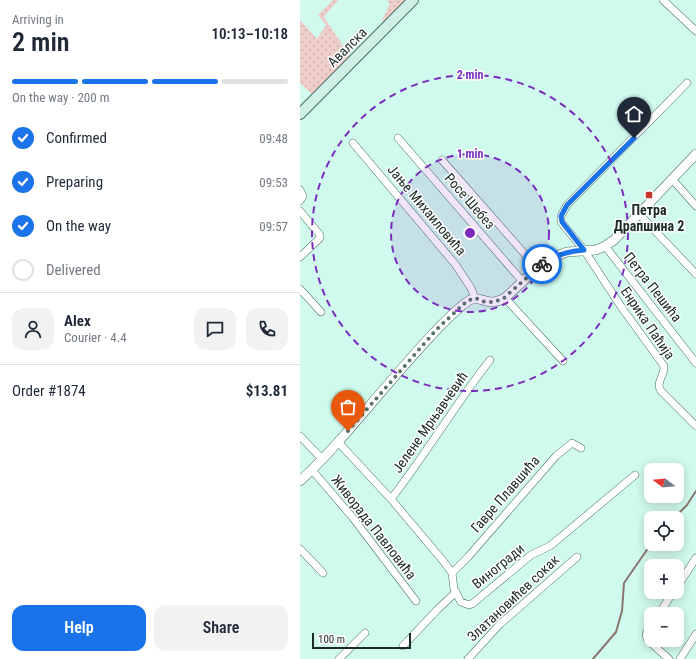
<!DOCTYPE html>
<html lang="en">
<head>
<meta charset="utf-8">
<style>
  :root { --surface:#fff; --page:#f2f2f3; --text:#1f2937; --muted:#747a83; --line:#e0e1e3; --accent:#1a73e8 }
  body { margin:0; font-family:"Roboto Condensed",sans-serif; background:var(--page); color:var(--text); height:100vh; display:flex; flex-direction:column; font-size:15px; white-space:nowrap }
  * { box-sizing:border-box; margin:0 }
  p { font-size:13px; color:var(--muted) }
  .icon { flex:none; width:22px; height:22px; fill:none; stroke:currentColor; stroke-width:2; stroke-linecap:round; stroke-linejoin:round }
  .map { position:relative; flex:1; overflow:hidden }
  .side { display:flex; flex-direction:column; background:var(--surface); width:300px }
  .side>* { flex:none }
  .needle { width:26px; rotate:286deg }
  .tools { position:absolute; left:344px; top:463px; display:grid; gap:8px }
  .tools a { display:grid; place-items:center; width:40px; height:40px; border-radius:8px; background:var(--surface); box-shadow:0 2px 10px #0003; font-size:20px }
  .scale { position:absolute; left:12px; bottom:10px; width:99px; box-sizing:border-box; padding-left:4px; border:2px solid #1b2b26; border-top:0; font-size:11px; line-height:14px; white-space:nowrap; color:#1b2b26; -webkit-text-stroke:3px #fff; paint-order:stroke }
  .pin { position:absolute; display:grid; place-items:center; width:34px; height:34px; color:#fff; margin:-41px -17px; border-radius:50% 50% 50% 0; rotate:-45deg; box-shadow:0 0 4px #0007 }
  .pin .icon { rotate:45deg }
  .courier { position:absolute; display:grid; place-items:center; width:40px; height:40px; margin:-20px; border:3px solid #1a73e8; border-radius:50%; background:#fff; color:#222; box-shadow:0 1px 5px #0007 }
  .headline em { font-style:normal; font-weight:600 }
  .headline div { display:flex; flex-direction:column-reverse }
  .headline { display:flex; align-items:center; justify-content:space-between; height:68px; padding:0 12px }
  h1 { font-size:26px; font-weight:600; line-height:30px }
  .bar { display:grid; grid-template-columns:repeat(4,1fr); gap:6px 4px; align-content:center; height:48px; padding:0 12px }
  .bar i { height:5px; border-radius:3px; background:var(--line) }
  .bar .current { background:var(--accent) }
  .bar p { grid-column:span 4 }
  .line { display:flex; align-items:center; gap:10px; padding:0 12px; border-top:1px solid var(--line) }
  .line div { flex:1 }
  .round { display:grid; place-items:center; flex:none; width:42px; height:42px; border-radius:12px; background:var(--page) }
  ol { padding:0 12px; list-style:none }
  li { display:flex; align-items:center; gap:12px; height:44px }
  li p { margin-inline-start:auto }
  li .icon { padding:4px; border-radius:50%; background:var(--accent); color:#fff; stroke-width:4 }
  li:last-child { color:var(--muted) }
  li i { width:22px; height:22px; border:2px solid var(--line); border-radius:50% }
  .cta { display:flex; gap:8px; margin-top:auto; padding:8px 12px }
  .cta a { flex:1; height:46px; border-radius:12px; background:var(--accent); color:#fff; font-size:16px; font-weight:600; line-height:46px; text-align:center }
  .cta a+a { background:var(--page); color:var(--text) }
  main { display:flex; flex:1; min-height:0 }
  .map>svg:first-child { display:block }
  .grass { fill:url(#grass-dots) }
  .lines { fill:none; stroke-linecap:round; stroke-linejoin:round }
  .stream { stroke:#8c7570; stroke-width:2 }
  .minor-casing { stroke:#496f64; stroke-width:8 }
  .tertiary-casing { stroke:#496f64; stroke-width:10 }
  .secondary-casing { stroke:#496f64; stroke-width:12 }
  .minor { stroke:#fff; stroke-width:7 }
  .tertiary { stroke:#fff; stroke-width:9 }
  .secondary { stroke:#d0efe7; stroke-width:10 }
  .done { stroke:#5a736c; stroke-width:4; stroke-dasharray:0 7.2 }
  .route { stroke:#1a73e8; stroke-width:5 }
  .ring { fill:none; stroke:#7b2cbf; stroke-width:2; stroke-dasharray:7 5 }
  .poi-dot { fill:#c4362d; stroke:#fff; stroke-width:1.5 }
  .labels { text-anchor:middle; stroke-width:3; stroke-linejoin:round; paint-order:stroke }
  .street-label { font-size:14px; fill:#1b2b26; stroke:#fff }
  .poi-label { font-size:14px; font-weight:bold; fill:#1b2b26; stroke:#fff }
  .centre { fill:#7b2cbf; stroke:#fff; stroke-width:2 }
  .ring-label { font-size:12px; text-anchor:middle; font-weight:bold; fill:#7b2cbf; stroke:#fff; stroke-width:3; stroke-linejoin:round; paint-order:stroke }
</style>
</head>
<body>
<main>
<section class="side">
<div class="headline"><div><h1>2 min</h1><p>Arriving in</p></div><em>10:13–10:18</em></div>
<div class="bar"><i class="current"></i><i class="current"></i><i class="current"></i><i></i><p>On the way · 200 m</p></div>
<ol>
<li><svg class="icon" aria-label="check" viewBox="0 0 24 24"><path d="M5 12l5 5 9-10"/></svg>Confirmed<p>09:48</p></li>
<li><svg class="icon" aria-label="check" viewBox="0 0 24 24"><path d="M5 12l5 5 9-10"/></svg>Preparing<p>09:53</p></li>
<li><svg class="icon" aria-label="check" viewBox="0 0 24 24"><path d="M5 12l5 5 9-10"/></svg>On the way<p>09:57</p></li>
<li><i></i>Delivered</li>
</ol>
<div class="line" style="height:72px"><a class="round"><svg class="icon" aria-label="person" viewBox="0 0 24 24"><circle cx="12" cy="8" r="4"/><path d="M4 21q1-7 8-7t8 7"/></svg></a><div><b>Alex</b><p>Courier · 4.4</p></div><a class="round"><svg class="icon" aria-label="chat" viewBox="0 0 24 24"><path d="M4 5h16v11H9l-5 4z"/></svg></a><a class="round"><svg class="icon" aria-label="phone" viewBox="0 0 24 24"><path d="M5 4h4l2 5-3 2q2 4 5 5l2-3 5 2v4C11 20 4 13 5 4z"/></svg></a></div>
<div class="line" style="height:52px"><div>Order #1874</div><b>$13.81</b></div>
<div class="cta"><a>Help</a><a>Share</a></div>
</section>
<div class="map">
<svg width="396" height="659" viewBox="0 0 396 659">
  <defs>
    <pattern id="grass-dots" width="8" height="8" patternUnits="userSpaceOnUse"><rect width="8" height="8" fill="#efcec9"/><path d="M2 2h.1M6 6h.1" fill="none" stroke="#ccb1ac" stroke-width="1.8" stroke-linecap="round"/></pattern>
  </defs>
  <rect width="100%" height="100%" fill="#d0faed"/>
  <path class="grass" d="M33 0H38L24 17 53 61 16 98 0 83V20L17 39 26 25 18 15Z
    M87 0H113L90 24 82 20 90 4Z"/>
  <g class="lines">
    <path class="stream" d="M374 518 387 505 396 491
      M293 659 316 632 322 611 324 583 351 544"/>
    <defs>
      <path id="minor" d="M363 0 396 31
        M387 83 267 205 261 216V222L284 250 322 308 364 366C365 376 355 382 361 391L396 426
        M98 138 223 282
        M53 143 155 264 171 288 175 298
        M142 160 237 268
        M372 179 396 206
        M0 190 3 196 0 201
        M0 211 20 235V238L0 257
        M339 214 396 274
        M305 246 396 363
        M0 289 21 312
        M205 298 263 361
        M0 436 22 459
        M38 442 91 499 144 562 152 573 154 589 161 602 169 605 172 604 231 555 250 546 335 475
        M12 470 53 518 116 601
        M91 499C126 454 155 405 190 360
        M0 549 23 573
        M152 573 168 557 256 456 272 443 281 448
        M377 587 396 558
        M359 614 373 592
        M351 625 346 634 347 639 351 643 369 659
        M103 646 137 610 156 592
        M39 659 65 633
        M168 659 200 624 277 557
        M380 659 396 634"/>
      <path id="tertiary" d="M0 481C13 469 26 456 38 442 59 420 154 301 175 298 187 301 191 305 205 298L237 268 249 259 267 252 296 250 305 246 314 240 396 154"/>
      <path id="secondary" d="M0 114 113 0"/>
    </defs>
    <use href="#minor" class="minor-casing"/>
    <use href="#tertiary" class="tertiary-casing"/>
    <use href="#secondary" class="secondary-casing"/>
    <use href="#minor" class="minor"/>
    <use href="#tertiary" class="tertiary"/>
    <use href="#secondary" class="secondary"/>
  </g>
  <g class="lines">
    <path class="done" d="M48 431 137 329 167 301 175 298 185 302H194L204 298 242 264"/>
    <path class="route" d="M242 264C255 255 268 251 284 250L262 222 261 216 267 205 334 138"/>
  </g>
  <circle cx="170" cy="233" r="79" fill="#7b2cbf" fill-opacity=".12"/>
  <g class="ring">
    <circle cx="170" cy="233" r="79"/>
    <circle cx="170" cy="233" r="158"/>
  </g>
  <rect class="poi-dot" x="345" y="191" width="8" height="8" rx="2"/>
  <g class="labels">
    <g class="street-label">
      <text transform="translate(47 47) rotate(-45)" y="5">Авалска</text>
      <text transform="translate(170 201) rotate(49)" y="5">Росе Шебез</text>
      <text transform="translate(127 210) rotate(50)" y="5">Јање Михаиловића</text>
      <text transform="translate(353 287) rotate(52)" y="5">Петра Пешића</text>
      <text transform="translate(348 323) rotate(56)" y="5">Енрика Паћија</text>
      <text transform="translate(130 422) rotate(-55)" y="5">Јелене Мрњавчевић</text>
      <text transform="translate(205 494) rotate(-49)" y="5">Гавре Плавшића</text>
      <text transform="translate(74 527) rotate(52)" y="5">Живорада Павловића</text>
      <text transform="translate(198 566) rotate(-39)" y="5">Виногради</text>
      <text transform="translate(213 598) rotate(-43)" y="5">Златановићев сокак</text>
    </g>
    <g class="poi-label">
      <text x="349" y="215">Петра<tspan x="349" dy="16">Драпшина 2</tspan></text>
    </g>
  </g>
  <circle cx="170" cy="233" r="6" class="centre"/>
  <g class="ring-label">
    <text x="170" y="79">2 min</text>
    <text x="170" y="158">1 min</text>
  </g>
</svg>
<div class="tools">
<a><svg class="needle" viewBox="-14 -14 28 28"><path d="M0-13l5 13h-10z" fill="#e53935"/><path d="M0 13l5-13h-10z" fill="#747a83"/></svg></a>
<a><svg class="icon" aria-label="locate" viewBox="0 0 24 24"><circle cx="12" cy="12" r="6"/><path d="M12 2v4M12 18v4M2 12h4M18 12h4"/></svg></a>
<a>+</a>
<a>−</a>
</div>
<div class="scale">100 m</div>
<div class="pin" style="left:48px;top:431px;background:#ea580c"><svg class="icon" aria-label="bag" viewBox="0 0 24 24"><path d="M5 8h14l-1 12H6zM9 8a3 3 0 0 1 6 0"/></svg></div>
<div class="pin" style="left:334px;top:138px;background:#1f2937"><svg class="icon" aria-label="home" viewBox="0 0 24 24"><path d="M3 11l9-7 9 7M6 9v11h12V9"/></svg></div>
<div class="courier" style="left:242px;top:264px"><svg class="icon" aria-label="bike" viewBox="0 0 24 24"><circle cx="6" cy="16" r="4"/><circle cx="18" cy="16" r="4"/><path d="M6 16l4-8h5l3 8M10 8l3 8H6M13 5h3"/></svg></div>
</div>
</main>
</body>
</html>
